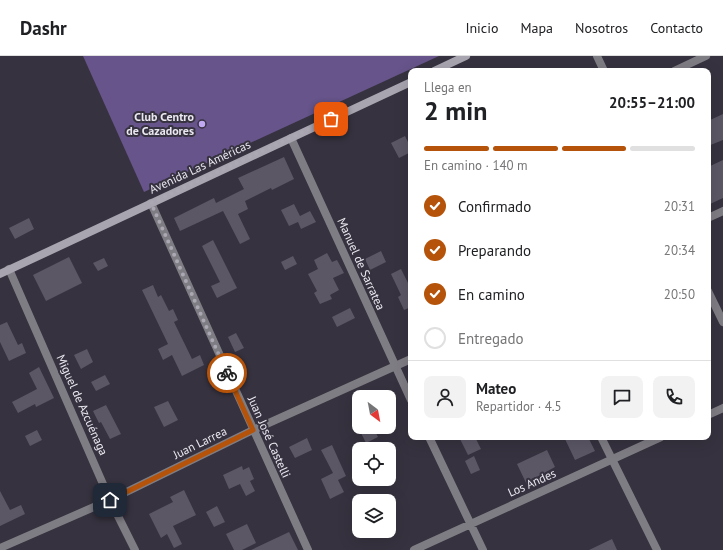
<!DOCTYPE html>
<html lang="es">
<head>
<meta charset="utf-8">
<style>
  :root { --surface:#fff; --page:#f2f2f2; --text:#202124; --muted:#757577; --line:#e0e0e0; --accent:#b45309 }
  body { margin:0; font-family:"PT Sans",sans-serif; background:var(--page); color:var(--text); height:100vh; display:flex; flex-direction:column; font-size:15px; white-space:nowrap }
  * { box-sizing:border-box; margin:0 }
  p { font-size:13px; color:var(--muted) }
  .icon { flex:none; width:22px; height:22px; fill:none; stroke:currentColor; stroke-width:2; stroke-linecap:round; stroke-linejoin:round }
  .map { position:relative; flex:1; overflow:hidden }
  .drawer { position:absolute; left:408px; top:12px; width:303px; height:372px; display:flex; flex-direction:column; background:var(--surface); border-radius:8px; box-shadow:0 4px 16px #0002 }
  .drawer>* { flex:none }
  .needle { width:26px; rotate:148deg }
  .fabs { position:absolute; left:352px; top:334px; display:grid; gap:8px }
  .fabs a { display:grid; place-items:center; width:44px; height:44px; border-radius:8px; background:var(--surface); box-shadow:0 4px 16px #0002; font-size:20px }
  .pin { position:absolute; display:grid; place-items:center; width:34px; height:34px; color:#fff; margin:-17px; border-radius:8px; box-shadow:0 2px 6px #0006 }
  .courier { position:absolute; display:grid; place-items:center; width:40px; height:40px; margin:-20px; border:3px solid #b45309; border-radius:50%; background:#fff; color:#222; box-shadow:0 1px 5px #0007 }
  .head em { font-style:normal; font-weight:800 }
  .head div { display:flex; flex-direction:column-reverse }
  .head { display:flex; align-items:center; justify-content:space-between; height:68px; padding:0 16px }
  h1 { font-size:26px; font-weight:800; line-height:30px }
  .bar { display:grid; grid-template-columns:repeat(4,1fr); gap:6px 4px; align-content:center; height:48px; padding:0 16px }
  .bar i { height:5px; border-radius:3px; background:var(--line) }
  .bar .selected { background:var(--accent) }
  .bar p { grid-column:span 4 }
  .line { display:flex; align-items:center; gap:10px; padding:0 16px; border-top:1px solid var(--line) }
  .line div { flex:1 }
  .round { display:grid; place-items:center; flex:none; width:42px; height:42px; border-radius:8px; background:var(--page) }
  ol { padding:0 16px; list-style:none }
  li { display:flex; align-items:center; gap:12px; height:44px }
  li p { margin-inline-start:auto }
  li .icon { padding:4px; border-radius:50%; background:var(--accent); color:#fff; stroke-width:4 }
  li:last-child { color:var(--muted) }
  li i { width:22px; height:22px; border:2px solid var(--line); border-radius:50% }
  header { display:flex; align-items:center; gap:24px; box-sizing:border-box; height:56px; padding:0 20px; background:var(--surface); border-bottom:1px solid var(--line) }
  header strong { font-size:19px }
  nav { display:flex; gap:22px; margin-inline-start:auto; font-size:14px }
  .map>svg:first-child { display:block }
  .green { fill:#66548a }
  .building { fill:#5b5765 }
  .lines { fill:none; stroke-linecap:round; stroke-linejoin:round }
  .minor { stroke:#7f7d84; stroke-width:8 }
  .secondary { stroke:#a8a5b0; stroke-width:8 }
  .done { stroke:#aca8b3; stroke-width:4; stroke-dasharray:0 7.2 }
  .route { stroke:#b45309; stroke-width:5 }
  .poi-dot { fill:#c0a8f3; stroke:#36323f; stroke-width:1.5 }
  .labels { text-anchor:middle; stroke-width:4; stroke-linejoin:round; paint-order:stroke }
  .poi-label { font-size:12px; font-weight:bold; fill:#ebe8f1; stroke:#36323f; text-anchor:end }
  .street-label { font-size:12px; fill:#ebe8f1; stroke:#36323f }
</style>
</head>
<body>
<header>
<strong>Dashr</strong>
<nav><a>Inicio</a><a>Mapa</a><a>Nosotros</a><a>Contacto</a></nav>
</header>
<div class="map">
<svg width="723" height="494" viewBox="0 0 723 494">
  <rect width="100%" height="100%" fill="#36323f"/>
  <path class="green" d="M83 0H439L144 136Z"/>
  <path class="building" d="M723 58V84L708 90V65Z
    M405 80 411 92V96L399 102 391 87Z
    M284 101 294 123 272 134 271 132 245 145 248 153 238 158 250 183 240 188 223 155 180 175 174 162 214 142 216 147 244 133 238 122Z
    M723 104V142L708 149V111Z
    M294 148 300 160 310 155 316 166 301 173 298 166 289 170 281 154Z
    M29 162 34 173 15 183 9 172Z
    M213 184 237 232 217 242 211 230 220 226 202 190Z
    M381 195 386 206 370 214 365 203Z
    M327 197 332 206 337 204 344 217 333 222 339 234 330 239 332 243 320 248 314 237 317 235 308 218 318 213 314 204Z
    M293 200 297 208 285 214 281 206Z
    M69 201 82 227 46 245 33 219Z
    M104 202 108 210 98 215 93 207Z
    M401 213 411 233V251L404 254 398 241 401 239 391 218Z
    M153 229 158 241 161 239 169 255 173 253 178 264 174 266 192 303 200 299 204 309 182 320 172 299 163 304 158 293 168 288 142 234Z
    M350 252 355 262 337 271 332 261Z
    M7 266 18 289 22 287 26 297 9 305 0 286V269Z
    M236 277 244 292 235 296 228 281Z
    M87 293 93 306 81 313 74 299Z
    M39 311 54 342 36 351 35 348 18 357 12 346 37 333 29 317Z
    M105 319 110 328 96 335 91 326Z
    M168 345 178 364 164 371 154 351Z
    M106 349 121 378 110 383 101 366 99 367 93 355Z
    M358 371H373L378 381 366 387Z
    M37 374 42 384 30 390 25 380Z
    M459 381H475L481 393 468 399Z
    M564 381H588L595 395 575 404Z
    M307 382 312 394 295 402 289 391Z
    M332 389 346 420 338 424 344 436 330 443 321 423 333 417 321 394Z
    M547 394 555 411 535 422 537 427 528 431 517 408Z
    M474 400 480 414 471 418 465 405Z
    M242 410 243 414 249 411 254 423 250 425 255 435 246 440 240 428 229 433 223 419Z
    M184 434 196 459 173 470 182 488 174 492 167 478 161 482 149 458 173 446 170 441Z
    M0 435 10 454 21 449 25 458 0 470Z
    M217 450 225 466 214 471 206 456Z
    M247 468 256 487 242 494H234L226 478Z
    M289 476 298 494H251Z
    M612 483 617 494H589Z"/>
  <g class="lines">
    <path class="minor" d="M597 0 604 15
      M674 15 706 0
      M291 82 411 344
      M151 147 308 494
      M708 162 723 155
      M9 213 110 444 135 494
      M708 235 723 266
      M708 359 723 352
      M429 381 483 494
      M601 381 657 494
      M0 492 110 444 253 374 411 303
      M414 494 661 381"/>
    <path class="secondary" d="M434 15 466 0
      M0 218 411 26"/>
  </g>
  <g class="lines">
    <path class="done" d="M227 317 151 147 331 63"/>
    <path class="route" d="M110 444 253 374 227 317"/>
  </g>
  <circle class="poi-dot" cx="202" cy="68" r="4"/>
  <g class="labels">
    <g class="poi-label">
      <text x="194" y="65">Club Centro<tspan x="194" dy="14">de Cazadores</tspan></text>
    </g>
    <g class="street-label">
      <text transform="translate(200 111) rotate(-25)" y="4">Avenida Las Américas</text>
      <text transform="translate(361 208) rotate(66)" y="4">Manuel de Sarratea</text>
      <text transform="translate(82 349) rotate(66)" y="4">Miguel de Azcuénaga</text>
      <text transform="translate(269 381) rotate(66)" y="4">Juan José Castelli</text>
      <text transform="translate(200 387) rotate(-26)" y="4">Juan Larrea</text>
      <text transform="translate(532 427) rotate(-24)" y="4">Los Andes</text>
    </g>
  </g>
</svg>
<div class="fabs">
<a><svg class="needle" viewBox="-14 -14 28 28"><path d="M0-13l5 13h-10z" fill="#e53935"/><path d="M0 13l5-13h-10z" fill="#757577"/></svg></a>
<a><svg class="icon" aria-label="locate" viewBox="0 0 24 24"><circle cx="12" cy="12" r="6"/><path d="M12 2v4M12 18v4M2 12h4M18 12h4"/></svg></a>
<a><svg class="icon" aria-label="layers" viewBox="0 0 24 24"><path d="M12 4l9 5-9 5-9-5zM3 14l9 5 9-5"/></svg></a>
</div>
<div class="pin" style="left:331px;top:63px;background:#ea580c"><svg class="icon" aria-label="bag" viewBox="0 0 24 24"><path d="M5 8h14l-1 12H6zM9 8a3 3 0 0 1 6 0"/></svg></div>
<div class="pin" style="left:110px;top:444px;background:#1f2937"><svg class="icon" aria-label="home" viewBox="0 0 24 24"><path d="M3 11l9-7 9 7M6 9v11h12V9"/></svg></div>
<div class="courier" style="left:227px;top:317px"><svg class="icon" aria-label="bike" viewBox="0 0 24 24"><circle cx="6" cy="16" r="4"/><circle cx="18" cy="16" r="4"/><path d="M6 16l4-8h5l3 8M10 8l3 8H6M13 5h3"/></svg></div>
<section class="drawer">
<div class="head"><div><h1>2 min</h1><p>Llega en</p></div><em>20:55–21:00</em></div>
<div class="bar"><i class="selected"></i><i class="selected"></i><i class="selected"></i><i></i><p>En camino · 140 m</p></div>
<ol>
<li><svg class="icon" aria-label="check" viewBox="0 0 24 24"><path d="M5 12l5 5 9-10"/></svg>Confirmado<p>20:31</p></li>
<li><svg class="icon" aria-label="check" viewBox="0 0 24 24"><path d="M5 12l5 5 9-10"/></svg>Preparando<p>20:34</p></li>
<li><svg class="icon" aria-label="check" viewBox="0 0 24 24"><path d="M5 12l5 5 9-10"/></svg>En camino<p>20:50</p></li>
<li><i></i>Entregado</li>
</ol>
<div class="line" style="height:72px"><a class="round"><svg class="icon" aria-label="person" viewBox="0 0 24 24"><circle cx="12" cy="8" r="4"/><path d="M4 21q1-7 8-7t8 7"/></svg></a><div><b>Mateo</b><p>Repartidor · 4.5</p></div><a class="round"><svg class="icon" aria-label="chat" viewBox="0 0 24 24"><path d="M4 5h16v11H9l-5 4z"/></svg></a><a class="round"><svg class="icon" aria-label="phone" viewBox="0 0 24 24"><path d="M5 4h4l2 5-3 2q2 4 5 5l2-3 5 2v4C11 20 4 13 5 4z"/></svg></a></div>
</section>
</div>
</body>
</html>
